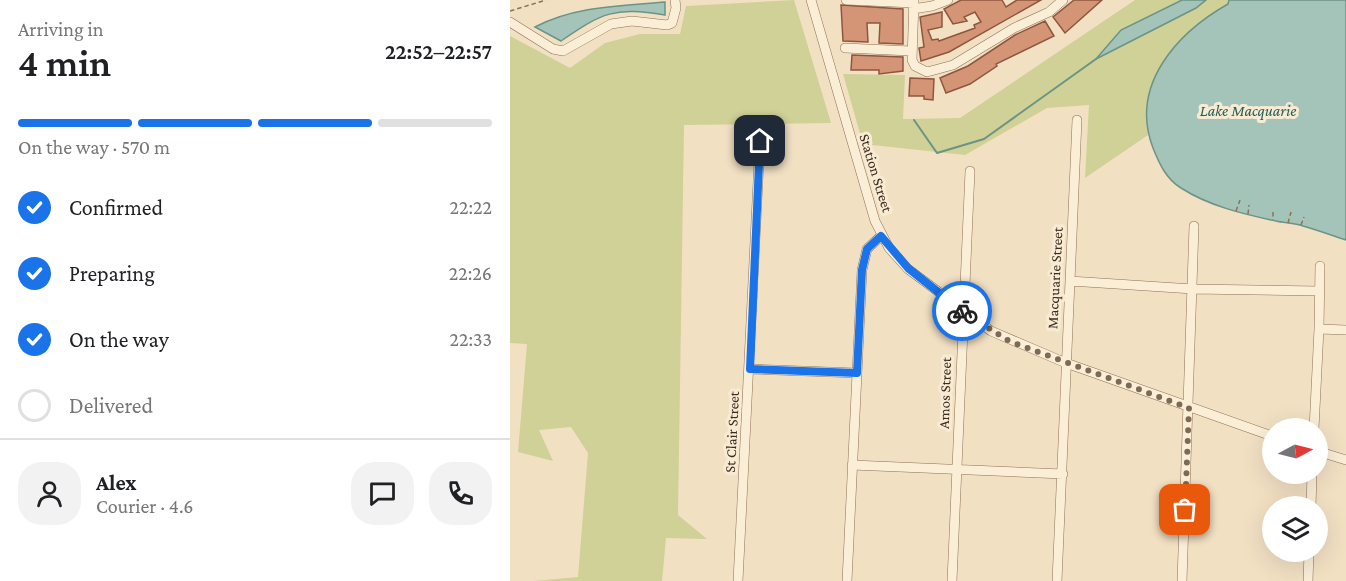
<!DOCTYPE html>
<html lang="en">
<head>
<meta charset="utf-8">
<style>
  :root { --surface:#fff; --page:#f2f2f2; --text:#202124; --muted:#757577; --line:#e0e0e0; --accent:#1a73e8 }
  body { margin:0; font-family:"Crimson Pro",serif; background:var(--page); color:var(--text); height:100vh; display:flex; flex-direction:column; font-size:22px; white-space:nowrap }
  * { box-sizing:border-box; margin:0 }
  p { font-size:20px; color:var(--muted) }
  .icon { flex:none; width:33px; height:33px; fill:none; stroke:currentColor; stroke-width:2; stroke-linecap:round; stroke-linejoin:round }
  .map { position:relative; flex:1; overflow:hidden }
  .details { display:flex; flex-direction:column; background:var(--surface); width:510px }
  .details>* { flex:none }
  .needle { width:39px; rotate:83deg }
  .controls { position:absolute; left:752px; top:418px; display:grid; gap:12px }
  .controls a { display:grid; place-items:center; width:66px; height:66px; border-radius:50%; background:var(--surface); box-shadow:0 6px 24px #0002; font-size:30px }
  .pin { position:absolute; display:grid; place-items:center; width:51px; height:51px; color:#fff; margin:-26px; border-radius:12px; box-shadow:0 3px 9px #0006 }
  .courier { position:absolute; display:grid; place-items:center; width:60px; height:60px; margin:-30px; border:4px solid #1a73e8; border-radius:50%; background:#fff; color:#222; box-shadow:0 2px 8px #0007 }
  .headline em { font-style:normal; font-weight:600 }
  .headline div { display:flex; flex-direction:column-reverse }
  .headline { display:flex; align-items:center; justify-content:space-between; height:102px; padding:0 18px }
  h1 { font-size:39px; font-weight:600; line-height:45px }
  .bar { display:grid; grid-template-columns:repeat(4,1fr); gap:9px 6px; align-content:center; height:72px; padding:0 18px }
  .bar i { height:8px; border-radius:4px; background:var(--line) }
  .bar .current { background:var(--accent) }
  .bar p { grid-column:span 4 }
  .line { display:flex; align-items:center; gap:15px; padding:0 18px; border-top:2px solid var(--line) }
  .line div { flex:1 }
  .round { display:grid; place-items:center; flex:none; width:63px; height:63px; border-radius:24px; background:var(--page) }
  ol { padding:0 18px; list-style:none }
  li { display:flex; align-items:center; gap:18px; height:66px }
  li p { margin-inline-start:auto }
  li .icon { padding:6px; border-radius:50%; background:var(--accent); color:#fff; stroke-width:4 }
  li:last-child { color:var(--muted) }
  li i { width:33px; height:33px; border:3px solid var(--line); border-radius:50% }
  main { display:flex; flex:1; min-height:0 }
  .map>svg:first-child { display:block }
  .green { fill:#cfd196 }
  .water { fill:#a5c4b9; stroke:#6b9386; stroke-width:1.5 }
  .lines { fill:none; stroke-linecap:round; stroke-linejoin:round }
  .stream { stroke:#6b9386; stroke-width:2 }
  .building { fill:#d39576; stroke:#8f563c; stroke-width:1.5 }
  .minor-casing { stroke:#8e7058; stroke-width:10 }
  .path { stroke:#8e7058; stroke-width:1.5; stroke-dasharray:4.5 3; stroke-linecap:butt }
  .minor { stroke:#fbeed7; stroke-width:9 }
  .done { stroke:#7c6a57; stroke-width:6; stroke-dasharray:0 10.8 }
  .route { stroke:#1a73e8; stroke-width:8 }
  .labels { text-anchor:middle; stroke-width:6; stroke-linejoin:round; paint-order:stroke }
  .street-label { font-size:15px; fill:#3c2a1d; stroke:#f8ebd3 }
  .water-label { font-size:16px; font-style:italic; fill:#2b5d56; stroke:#f8ebd3 }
</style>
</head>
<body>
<main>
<section class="details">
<div class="headline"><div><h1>4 min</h1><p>Arriving in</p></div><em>22:52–22:57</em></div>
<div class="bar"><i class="current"></i><i class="current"></i><i class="current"></i><i></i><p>On the way · 570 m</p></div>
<ol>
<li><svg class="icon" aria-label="check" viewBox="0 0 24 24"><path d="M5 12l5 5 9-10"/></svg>Confirmed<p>22:22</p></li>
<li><svg class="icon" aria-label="check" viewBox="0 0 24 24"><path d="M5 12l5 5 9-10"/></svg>Preparing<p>22:26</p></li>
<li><svg class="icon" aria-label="check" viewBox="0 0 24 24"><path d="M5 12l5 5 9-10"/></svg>On the way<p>22:33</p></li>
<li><i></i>Delivered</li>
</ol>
<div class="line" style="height:108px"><a class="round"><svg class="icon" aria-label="person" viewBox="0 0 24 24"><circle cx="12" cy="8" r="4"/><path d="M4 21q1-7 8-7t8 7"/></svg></a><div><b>Alex</b><p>Courier · 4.6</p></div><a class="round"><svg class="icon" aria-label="chat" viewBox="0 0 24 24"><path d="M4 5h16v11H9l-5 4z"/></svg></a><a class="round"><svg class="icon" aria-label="phone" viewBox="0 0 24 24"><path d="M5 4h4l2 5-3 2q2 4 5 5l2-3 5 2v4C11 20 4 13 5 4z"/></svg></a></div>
</section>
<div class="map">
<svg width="836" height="581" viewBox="0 0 836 581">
  <rect width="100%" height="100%" fill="#f2e0c3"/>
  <path class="green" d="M284 0 321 123 174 125 168 515 197 539 156 538 152 581H24L68 577 78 453 61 427 29 430 43 461 8 452 17 344 0 343V36L60 68 95 43 130 34H170L176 6Z
    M625 0H672L611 30 587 58 686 8 696 0H719L718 4 705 11 637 114 638 135 575 178 579 105 537 108 455 155 353 144 333 74 395 75 393 119 450 118Z"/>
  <path class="water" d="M672 0H696L686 8 586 59 611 30Z
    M719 0H836V240C821 235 807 230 793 226 784 223 774 223 766 221 733 214 699 206 671 188 656 179 649 163 643 148 619 85 667 33 718 4Z
    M155 2V15C104 7 93 12 51 41L25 27C65 6 111 6 155 2Z"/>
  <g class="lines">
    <path class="stream" d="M404 120 427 153 474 139 586 59"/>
  </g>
  <path class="building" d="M451 0H492L496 7 507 0H531L439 52 411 61 409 48 414 47 410 17 432 12V27L418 30 422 40 428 39 429 41 465 28 464 25 471 22 465 12 454 17 457 21 443 24 434 9Z
    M564 0H592L555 33 543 17Z
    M331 5 393 9V44L369 43 370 23H357L358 42 333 41Z
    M535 21 544 36 486 64 487 66 460 84 436 93 430 78 458 66 505 35Z
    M342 55 393 57V71L369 74V70H341Z
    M400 78 424 79 423 100 414 99V96H399Z"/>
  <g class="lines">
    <defs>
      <path id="minor" d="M301 0 365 221 379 248 398 269 481 331 556 363 762 436
        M336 0 404 3
        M404 0 402 60 405 66 417 72 443 65 504 28 539 12 553 0
        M403 9 422 6 438 0
        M0 22 43 49 53 51 101 24 122 21 157 25 162 23 166 8 165 0
        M335 48 401 51
        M560 281 683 289 809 291
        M809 329 836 330
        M240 369 347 373
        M804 429 809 329 810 266
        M807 451 836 460
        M342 465 553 474
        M801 507 802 474
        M228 581 250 141
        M337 581 352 270 357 249 371 236
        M442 581 460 171
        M547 581 567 120
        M672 581 684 226
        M798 581 799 552"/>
    </defs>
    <use href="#minor" class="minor-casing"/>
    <path class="path" d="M0 11 36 0
      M726 211 730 200
      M763 212V220
      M738 214 739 205
      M778 223 781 212
      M791 225 794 217"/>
    <use href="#minor" class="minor"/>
  </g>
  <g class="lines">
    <path class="done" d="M452 311 499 341 679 408 675 510"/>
    <path class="route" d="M250 141 240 369 347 373 352 270 357 249 371 236 398 268 452 311"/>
  </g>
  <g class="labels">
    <g class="street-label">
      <text transform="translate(366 173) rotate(73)" y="5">Station Street</text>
      <text transform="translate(545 278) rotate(-87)" y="5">Macquarie Street</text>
      <text transform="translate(435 393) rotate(-88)" y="5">Amos Street</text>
      <text transform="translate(222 432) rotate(-87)" y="5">St Clair Street</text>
    </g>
    <g class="water-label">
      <text x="738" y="116">Lake Macquarie</text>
    </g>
  </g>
</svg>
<div class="controls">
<a><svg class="needle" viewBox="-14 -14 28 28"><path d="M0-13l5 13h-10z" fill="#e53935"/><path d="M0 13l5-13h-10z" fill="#757577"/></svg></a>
<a><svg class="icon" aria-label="layers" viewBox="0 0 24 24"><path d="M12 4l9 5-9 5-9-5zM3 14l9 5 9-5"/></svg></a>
</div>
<div class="pin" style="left:675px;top:510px;background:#ea580c"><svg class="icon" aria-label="bag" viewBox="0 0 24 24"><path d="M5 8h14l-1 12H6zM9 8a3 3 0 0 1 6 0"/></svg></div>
<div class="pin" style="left:250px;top:141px;background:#1f2937"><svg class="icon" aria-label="home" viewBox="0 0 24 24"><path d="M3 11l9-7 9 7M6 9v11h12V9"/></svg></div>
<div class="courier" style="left:452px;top:311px"><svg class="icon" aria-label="bike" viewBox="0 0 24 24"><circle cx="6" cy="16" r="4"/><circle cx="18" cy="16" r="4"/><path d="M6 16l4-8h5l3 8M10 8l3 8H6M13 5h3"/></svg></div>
</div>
</main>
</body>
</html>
